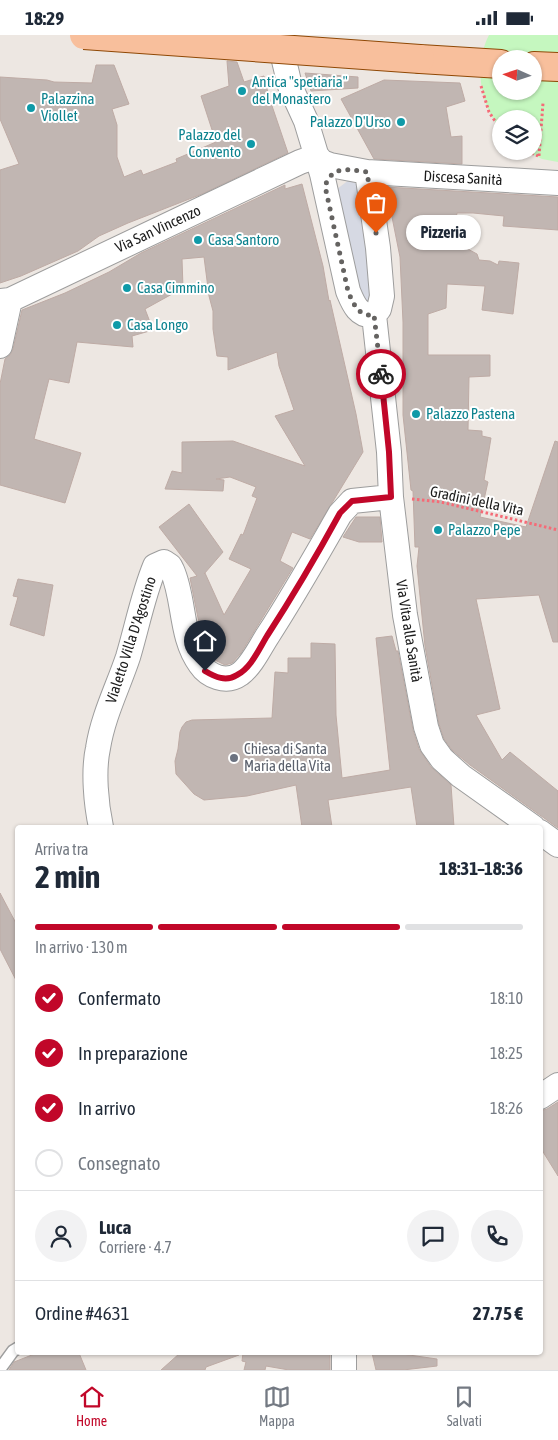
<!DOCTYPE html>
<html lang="it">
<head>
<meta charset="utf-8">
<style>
  :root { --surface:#fff; --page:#f2f2f3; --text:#1f2937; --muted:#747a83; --line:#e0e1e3; --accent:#c10729 }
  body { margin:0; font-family:"Asap Condensed",sans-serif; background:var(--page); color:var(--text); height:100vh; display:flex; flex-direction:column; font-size:19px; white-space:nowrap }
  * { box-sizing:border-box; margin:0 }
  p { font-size:16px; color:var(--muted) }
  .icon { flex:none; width:28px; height:28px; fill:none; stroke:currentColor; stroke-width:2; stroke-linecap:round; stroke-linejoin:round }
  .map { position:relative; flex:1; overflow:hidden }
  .panel { position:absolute; left:15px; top:790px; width:528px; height:530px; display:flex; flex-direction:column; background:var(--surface); border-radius:5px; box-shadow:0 1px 4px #0004 }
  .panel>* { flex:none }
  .needle { width:32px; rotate:273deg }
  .buttons { position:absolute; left:492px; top:15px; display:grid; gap:10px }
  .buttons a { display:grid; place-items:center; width:50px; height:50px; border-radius:50%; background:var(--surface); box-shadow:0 1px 4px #0004; font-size:25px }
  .pin { position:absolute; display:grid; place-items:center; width:42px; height:42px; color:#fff; margin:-51px -21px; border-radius:50% 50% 50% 0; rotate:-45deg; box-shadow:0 0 5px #0007 }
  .pin .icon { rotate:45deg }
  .courier { position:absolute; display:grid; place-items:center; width:50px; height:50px; margin:-25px; border:4px solid #c10729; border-radius:50%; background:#fff; color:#222; box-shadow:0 1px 6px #0007 }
  .bubble { position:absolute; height:35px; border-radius:18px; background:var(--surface); box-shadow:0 1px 4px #0004; font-size:16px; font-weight:700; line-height:35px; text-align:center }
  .summary em { font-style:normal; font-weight:700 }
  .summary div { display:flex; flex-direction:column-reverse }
  .summary { display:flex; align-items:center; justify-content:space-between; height:85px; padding:0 20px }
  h1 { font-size:32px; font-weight:700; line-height:38px }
  .bar { display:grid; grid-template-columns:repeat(4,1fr); gap:8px 5px; align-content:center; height:60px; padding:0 20px }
  .bar i { height:6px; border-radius:4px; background:var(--line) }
  .bar .current { background:var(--accent) }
  .bar p { grid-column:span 4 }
  .line { display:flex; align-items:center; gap:12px; padding:0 20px; border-top:1px solid var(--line) }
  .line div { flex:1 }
  .round { display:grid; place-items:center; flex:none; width:52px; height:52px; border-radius:26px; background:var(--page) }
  ol { padding:0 20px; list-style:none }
  li { display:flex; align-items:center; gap:15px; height:55px }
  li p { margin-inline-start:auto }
  li .icon { padding:5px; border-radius:50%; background:var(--accent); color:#fff; stroke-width:4 }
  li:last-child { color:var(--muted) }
  li i { width:28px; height:28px; border:2px solid var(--line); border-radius:50% }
  .status { display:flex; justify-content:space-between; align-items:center; height:35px; padding:0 25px; background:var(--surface); direction:ltr }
  .status svg { height:14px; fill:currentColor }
  .tab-bar { display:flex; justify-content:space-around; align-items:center; height:70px; border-top:1px solid var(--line); background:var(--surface); font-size:14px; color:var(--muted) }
  .tab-bar a { display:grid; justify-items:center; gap:2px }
  .tab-bar .current { color:var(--accent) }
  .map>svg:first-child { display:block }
  .park { fill:#c5f7bf; fill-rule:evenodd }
  .plaza { fill:#d6d9e3 }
  .building { fill:#c1b6b2; stroke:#beaba5 }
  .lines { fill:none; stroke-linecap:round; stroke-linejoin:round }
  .lane-casing { stroke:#9d9d9d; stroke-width:14 }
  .street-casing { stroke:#9d9d9d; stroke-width:26 }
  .primary-casing { stroke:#8f4805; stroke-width:30 }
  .path { stroke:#f56b77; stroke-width:3; stroke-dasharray:2.5 2.5; stroke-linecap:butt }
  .lane { stroke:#fff; stroke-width:11 }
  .street { stroke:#fff; stroke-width:24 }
  .primary { stroke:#f8bf9c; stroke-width:28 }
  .primary-bridge-casing { stroke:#8f4805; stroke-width:30; stroke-linecap:butt }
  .primary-bridge { stroke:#f8bf9c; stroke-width:28 }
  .done { stroke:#656361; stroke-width:5; stroke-dasharray:0 9 }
  .route { stroke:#c10729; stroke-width:6 }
  .culture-dot { fill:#0f9aa8; stroke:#fff; stroke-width:2 }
  .worship-dot { fill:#6b7280; stroke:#fff; stroke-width:2 }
  .labels { text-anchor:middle; stroke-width:4; stroke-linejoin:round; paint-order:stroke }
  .culture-label { font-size:15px; fill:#0d838f; stroke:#fff; text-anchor:start }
  .street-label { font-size:15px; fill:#1c1c1c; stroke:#fff }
  .worship-label { font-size:15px; fill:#5b616d; stroke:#fff; text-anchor:start }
</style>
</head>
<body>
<div class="status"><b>18:29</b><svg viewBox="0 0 49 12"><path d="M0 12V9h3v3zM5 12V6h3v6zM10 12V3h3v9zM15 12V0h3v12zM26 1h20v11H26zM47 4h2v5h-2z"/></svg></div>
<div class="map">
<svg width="558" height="1335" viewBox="0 0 558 1335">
  <rect width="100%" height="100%" fill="#ede7e2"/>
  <path class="park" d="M489 0H558V127L542 124 526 116H534V84H501V96C497 89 492 83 489 76 478 52 477 23 489 0ZM501 24H534V56H501Z"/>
  <path class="plaza" d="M349 145 359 150 374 269 362 271 337 154Z"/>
  <path class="building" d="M227 26 237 27 244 47 264 41 269 62 288 118 202 159 128 188 99 201 78 216 21 241 0 248V135L19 129 0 84V42L47 45 54 47 92 48 96 30H114L129 69 112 74 117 90V122L124 142 141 135 143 140 177 127 176 124 216 107 201 61 229 51Z
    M305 38 358 42V53L311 56Z
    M384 45 460 48 465 66 446 72 451 102 462 101V129L374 124 341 64Z
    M302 149 323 231 329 266 330 265 356 379 363 417 310 504 292 497 280 526 293 533 291 536 241 618 232 628 225 630 213 624 202 603 190 543 197 541 159 492 189 469 223 517 204 539 205 538 224 580 251 534 229 524 241 499 243 500 257 463 252 461 256 452 230 442 216 444 224 445 223 456 165 454 172 436 182 438V407L233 406 305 431 275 381 294 375 279 331 277 317 228 335V322L217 321 213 294V276L209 261 204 222 182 224 183 253 145 274 153 295 132 301 133 312 77 307 69 348 49 344 34 404 81 418 65 468 0 450V349L5 324 10 320 13 314 22 275 65 258 109 237 141 218 285 150V154Z
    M386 152 558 162V195L503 191 504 181 473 178H457L455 189 416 186 477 219 479 225 490 226 498 230 499 226 519 228 513 279 482 275 485 251 447 249 446 273 428 279V320H490V341L469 342 468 395 482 396V401L491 403 484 445 488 447 480 482 526 492 555 406 558 407V607H553L539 560 476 564 500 674 476 680 502 725 510 717 558 756V793L470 730 452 715 444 704 439 689 425 611 417 531 419 512H415L413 456 411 455 403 380V287L400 222Z
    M356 482H380L382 507H359L343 502Z
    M18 544 53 550 44 601 10 590 18 562 13 561Z
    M392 601 396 616H398L413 695 419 714 431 732 451 750 454 792H417L411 752 328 765 332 792H302L296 750 247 761 204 765 194 759 176 739 175 726 178 714 180 697 182 692 186 687 192 685 272 683 275 637 288 638V623H311V608L335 609 336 680 342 743 390 735 376 603Z
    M0 858 18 892V949L0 914Z
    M558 1067V1141L540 1112V1076L547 1074Z
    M37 1318H79L86 1335H9L14 1327Z
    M180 1318H239V1320L206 1332 205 1335H161Z
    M243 1318H330V1335H289L266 1331 265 1335H244L246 1327 242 1326Z
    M372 1318H402V1319L437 1324V1331L403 1335H376Z"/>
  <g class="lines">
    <defs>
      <path id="lane" d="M0 1334 13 1316 18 1313"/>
      <path id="street" d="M278 0 290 51 306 86 322 139 348 256C353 268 358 282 374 280
        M317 121 322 127 330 130 367 137 558 148
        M367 137 378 213 382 261 379 274 374 280
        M0 266 10 265 300 127 317 121
        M374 280 389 417 391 462 405 580 426 692 432 710 442 724 461 741 533 792
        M0 311 10 265
        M101 792C96 769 93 736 98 713 103 681 118 652 128 622 137 592 143 560 155 531L164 527 170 531 172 535C185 564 180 602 200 629 208 641 226 649 240 639 252 630 260 612 268 600 294 560 317 519 340 479L352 466 391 462
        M540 797 558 810
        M540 1062 558 1050
        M344 1318V1335"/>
      <path id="primary" d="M420 24 501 29
        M534 31 558 32"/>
    </defs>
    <use href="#lane" class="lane-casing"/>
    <use href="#street" class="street-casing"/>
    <use href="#primary" class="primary-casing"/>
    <path class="path" d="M481 51 489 77 501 95
      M527 116 538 121
      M539 121 543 68
      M412 464 441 467 558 495"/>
    <use href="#lane" class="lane"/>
    <use href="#street" class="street"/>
    <use href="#primary" class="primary"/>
    <defs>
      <path id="primary-bridge" d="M84 0 420 24"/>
    </defs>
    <use href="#primary-bridge" class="primary-bridge-casing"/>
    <use href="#primary-bridge" class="primary-bridge"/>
  </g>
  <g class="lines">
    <path class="done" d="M376 198 367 137C349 135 333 129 325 151L348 256C353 268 358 282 374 280L381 339"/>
    <path class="route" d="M205 636C215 642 226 647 237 640 251 633 259 614 267 601 293 561 317 520 340 478L352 466 391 462 389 417 381 339"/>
  </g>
  <g class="culture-dot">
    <circle cx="242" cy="56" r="5"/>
    <circle cx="31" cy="73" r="5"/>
    <circle cx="401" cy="87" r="5"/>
    <circle cx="251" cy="109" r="5"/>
    <circle cx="198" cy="205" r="5"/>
    <circle cx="127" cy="253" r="5"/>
    <circle cx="117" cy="290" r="5"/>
    <circle cx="416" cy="379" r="5"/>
    <circle cx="438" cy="495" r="5"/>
  </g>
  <circle class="worship-dot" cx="234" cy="723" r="5"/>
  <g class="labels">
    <g class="culture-label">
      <text x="252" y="52">Antica "spetiaria"<tspan x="252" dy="17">del Monastero</tspan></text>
      <text x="41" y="69">Palazzina<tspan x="41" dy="17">Viollet</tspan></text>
      <text x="391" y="92" text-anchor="end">Palazzo D'Urso</text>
      <text x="241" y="105" text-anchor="end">Palazzo del<tspan x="241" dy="17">Convento</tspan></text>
      <text x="208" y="210">Casa Santoro</text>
      <text x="137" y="258">Casa Cimmino</text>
      <text x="127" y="295">Casa Longo</text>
      <text x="426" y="384">Palazzo Pastena</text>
      <text x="448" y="500">Palazzo Pepe</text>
    </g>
    <g class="street-label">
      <text transform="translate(463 143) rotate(3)" y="5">Discesa Sanità</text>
      <text transform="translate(158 194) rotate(-25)" y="5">Via San Vincenzo</text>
      <text transform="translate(477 466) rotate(12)" y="5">Gradini della Vita</text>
      <text transform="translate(409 596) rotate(81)" y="5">Via Vita alla Sanità</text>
      <text transform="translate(131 605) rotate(-72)" y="5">Vialetto Villa D'Agostino</text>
    </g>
    <g class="worship-label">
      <text x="244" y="719">Chiesa di Santa<tspan x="244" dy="17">Maria della Vita</tspan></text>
    </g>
  </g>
</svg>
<div class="buttons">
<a><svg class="needle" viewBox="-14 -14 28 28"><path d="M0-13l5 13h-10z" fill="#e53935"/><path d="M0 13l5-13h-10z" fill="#747a83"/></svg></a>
<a><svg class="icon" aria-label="layers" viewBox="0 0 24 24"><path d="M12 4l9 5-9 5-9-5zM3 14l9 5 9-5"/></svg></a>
</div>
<div class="pin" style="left:376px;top:198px;background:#ea580c"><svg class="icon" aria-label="bag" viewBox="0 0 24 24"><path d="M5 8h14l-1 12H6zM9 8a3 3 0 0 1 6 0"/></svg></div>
<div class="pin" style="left:205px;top:636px;background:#1f2937"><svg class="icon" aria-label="home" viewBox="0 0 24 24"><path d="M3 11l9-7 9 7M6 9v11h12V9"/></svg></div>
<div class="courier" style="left:381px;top:339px"><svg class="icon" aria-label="bike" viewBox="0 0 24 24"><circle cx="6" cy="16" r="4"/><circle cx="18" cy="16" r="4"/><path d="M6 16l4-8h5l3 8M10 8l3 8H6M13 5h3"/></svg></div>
<div class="bubble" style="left:406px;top:180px;width:75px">Pizzeria</div>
<section class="panel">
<div class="summary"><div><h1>2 min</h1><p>Arriva tra</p></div><em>18:31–18:36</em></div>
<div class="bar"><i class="current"></i><i class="current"></i><i class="current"></i><i></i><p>In arrivo · 130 m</p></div>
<ol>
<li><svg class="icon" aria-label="check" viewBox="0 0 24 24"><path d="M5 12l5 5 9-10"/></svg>Confermato<p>18:10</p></li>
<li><svg class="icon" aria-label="check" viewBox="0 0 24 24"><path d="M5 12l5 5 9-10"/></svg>In preparazione<p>18:25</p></li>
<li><svg class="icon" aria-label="check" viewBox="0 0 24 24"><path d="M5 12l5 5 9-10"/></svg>In arrivo<p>18:26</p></li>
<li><i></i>Consegnato</li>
</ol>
<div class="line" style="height:90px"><a class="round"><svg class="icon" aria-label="person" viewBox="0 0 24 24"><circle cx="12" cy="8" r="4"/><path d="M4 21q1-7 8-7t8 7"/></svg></a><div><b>Luca</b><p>Corriere · 4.7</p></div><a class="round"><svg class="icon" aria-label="chat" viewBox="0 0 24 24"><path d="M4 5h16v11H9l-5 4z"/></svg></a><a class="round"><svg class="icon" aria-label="phone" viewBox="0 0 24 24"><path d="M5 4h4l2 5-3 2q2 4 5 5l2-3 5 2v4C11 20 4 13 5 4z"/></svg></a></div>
<div class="line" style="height:65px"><div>Ordine #4631</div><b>27.75 €</b></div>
</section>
</div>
<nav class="tab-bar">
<a class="current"><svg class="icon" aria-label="home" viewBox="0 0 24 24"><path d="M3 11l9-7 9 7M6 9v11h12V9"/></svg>Home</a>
<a><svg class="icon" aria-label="map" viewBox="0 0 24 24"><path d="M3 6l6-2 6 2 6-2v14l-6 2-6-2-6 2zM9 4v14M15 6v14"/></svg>Mappa</a>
<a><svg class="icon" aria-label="saved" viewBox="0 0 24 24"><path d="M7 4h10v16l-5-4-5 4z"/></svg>Salvati</a>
</nav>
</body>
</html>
